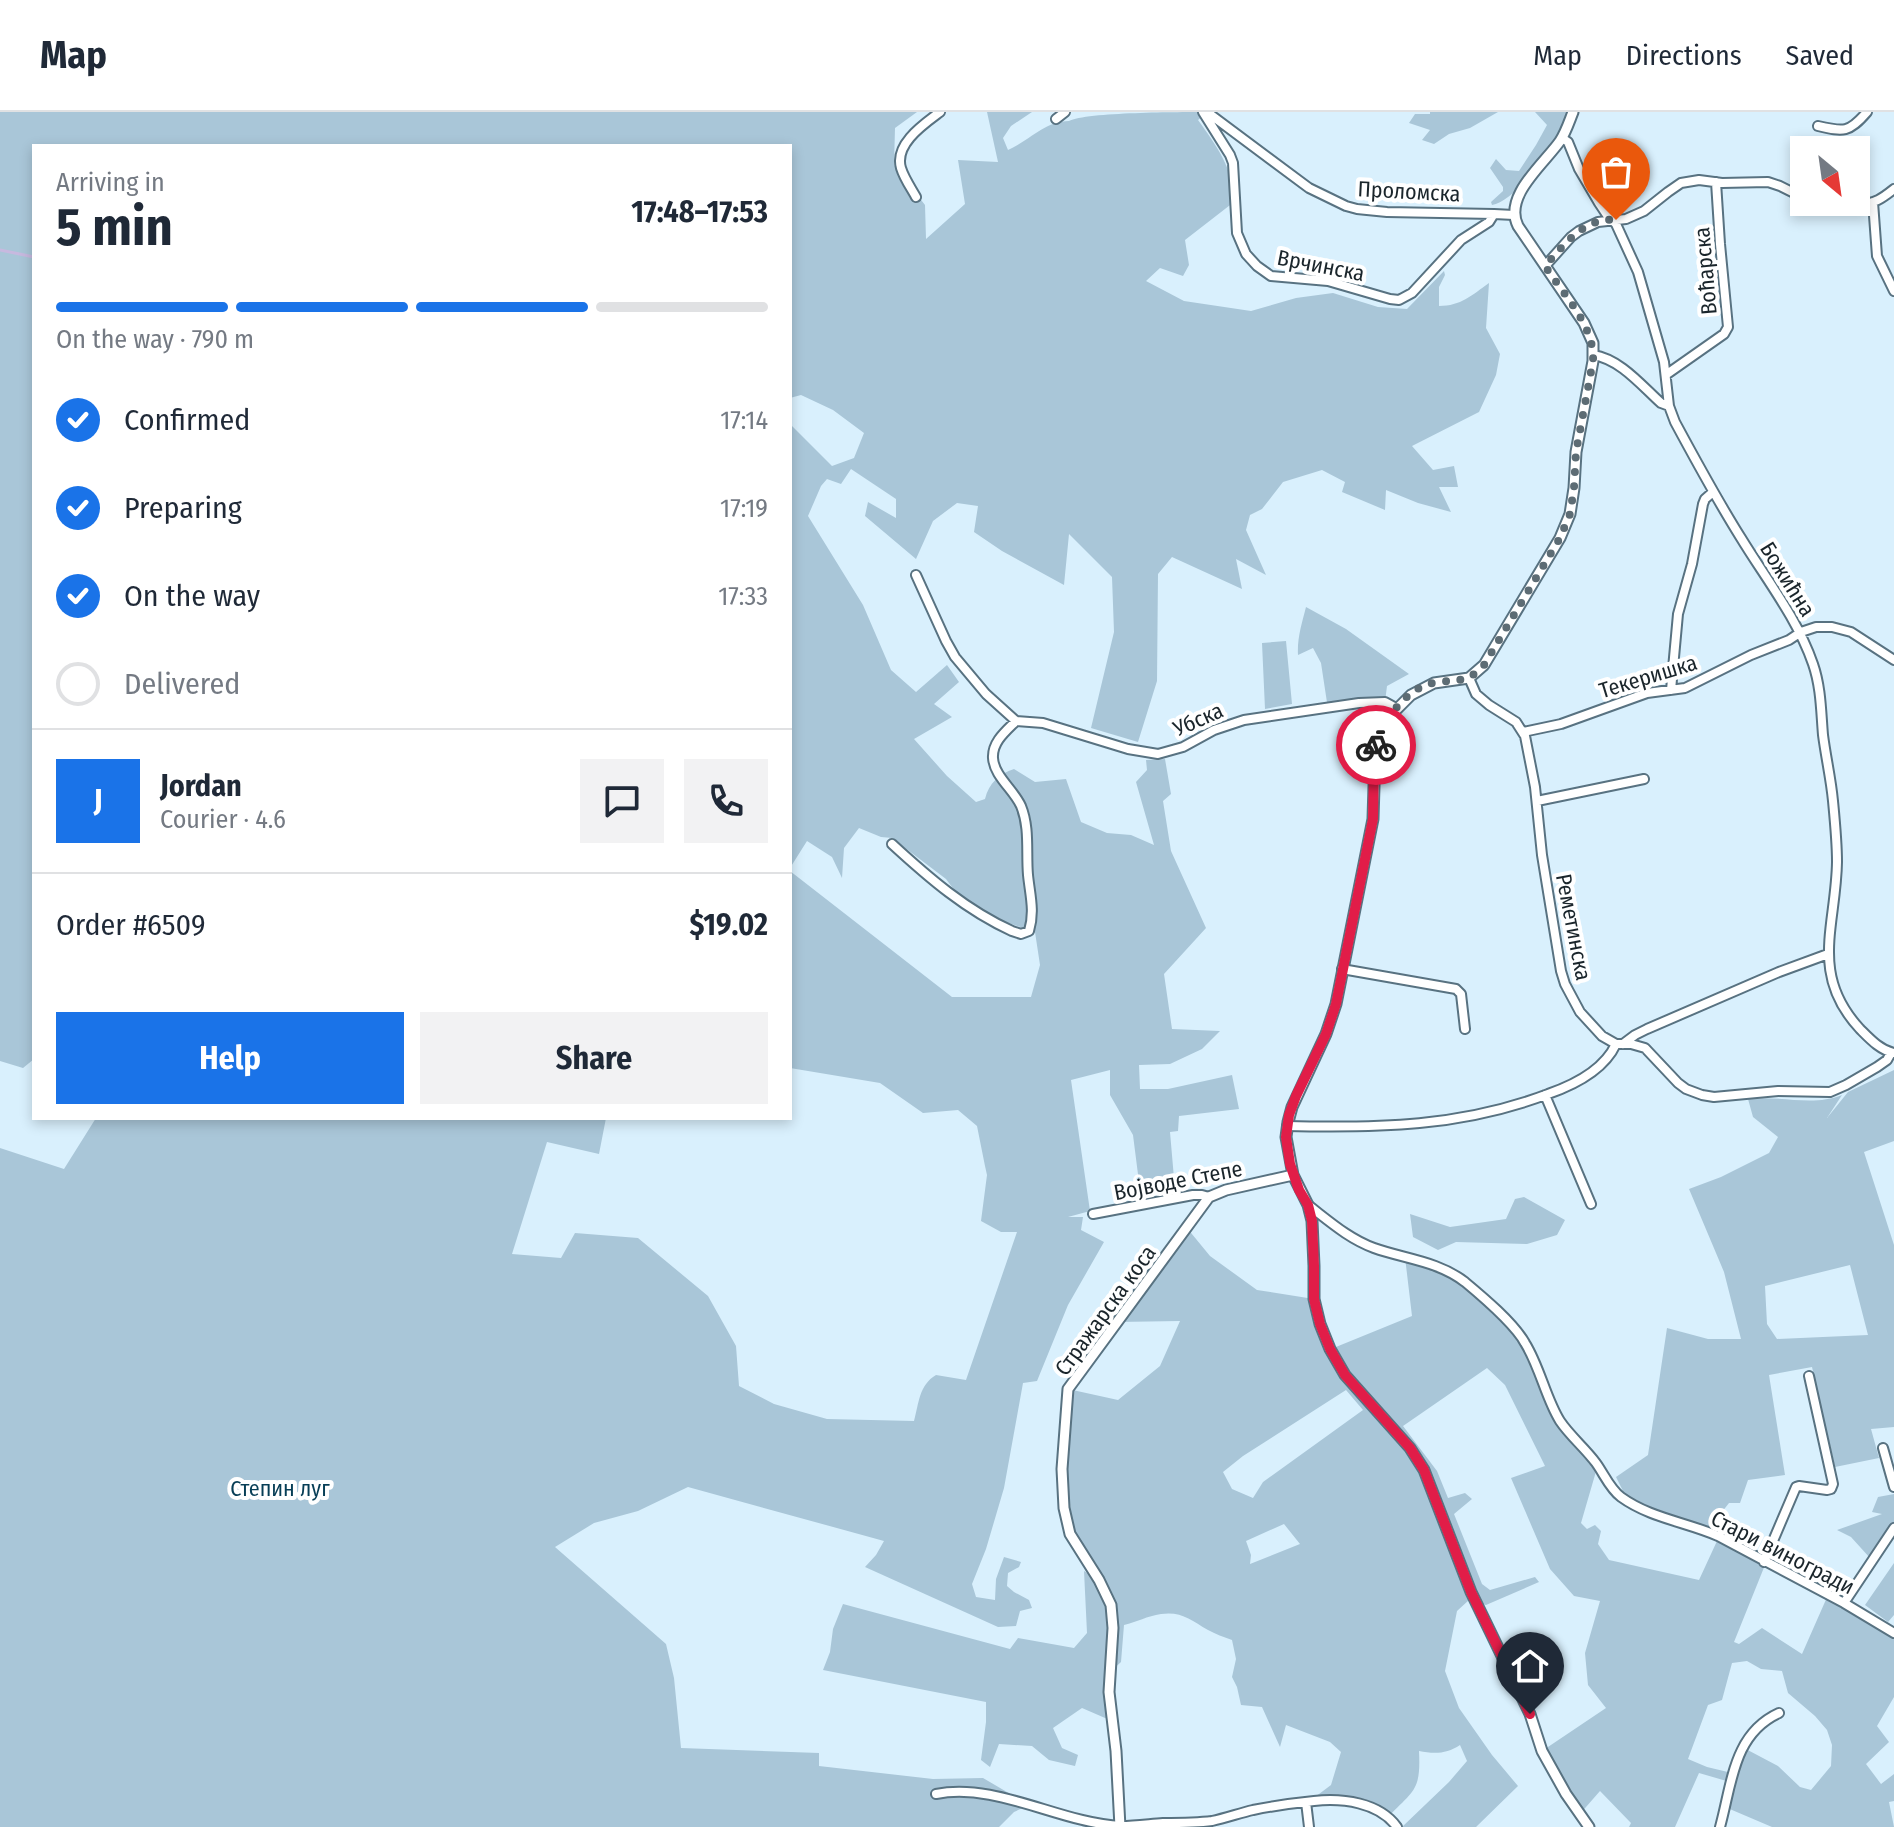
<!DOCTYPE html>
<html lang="en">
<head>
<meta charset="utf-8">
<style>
  :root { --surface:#fff; --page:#f2f2f3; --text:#1f2937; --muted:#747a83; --line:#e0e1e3; --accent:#1a73e8 }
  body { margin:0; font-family:"Fira Sans Condensed",sans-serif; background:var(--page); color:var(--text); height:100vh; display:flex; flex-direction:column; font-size:30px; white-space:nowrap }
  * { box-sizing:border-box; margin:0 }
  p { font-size:26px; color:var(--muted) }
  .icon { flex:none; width:44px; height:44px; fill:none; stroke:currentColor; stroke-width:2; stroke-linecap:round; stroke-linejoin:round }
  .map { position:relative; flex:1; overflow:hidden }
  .details { position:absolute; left:32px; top:32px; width:760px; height:976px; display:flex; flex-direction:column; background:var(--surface); border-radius:0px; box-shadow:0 4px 12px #0003 }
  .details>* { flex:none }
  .needle { width:52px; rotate:151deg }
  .controls { position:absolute; left:1790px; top:24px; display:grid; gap:16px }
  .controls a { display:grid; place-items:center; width:80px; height:80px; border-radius:0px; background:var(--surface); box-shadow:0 4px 12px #0003; font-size:40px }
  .pin { position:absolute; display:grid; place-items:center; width:68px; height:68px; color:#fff; margin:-82px -34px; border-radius:50% 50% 50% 0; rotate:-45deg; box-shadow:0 0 8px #0007 }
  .pin .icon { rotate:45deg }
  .courier { position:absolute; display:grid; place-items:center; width:80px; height:80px; margin:-40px; border:6px solid #e11d48; border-radius:50%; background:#fff; color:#222; box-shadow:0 2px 10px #0007 }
  .overview em { font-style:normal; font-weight:700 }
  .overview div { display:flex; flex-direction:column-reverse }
  .overview { display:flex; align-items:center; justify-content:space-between; height:136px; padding:0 24px }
  h1 { font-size:52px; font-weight:700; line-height:60px }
  .bar { display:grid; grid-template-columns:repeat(4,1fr); gap:12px 8px; align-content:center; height:96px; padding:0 24px }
  .bar i { height:10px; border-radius:6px; background:var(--line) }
  .bar .active { background:var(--accent) }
  .bar p { grid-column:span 4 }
  .line { display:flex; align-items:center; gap:20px; padding:0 24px; border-top:2px solid var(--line) }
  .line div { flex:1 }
  .round { display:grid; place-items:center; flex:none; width:84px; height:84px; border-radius:0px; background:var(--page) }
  ol { padding:0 24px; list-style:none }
  li { display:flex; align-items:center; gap:24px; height:88px }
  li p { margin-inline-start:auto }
  li .icon { padding:8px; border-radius:50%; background:var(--accent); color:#fff; stroke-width:4 }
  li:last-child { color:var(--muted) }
  li i { width:44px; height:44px; border:4px solid var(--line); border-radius:50% }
  .primary-button { display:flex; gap:16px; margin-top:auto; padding:16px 24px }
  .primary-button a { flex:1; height:92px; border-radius:0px; background:var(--accent); color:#fff; font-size:32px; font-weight:700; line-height:92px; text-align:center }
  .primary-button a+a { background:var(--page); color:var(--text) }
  header { display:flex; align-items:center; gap:48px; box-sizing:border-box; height:112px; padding:0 40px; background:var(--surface); border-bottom:2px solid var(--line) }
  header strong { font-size:38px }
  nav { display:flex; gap:44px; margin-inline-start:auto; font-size:28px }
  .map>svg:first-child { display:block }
  .green { fill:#a9c6d8; fill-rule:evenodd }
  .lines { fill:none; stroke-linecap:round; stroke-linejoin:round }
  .stream { stroke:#c7b9df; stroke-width:3 }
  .minor-casing { stroke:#587281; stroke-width:12 }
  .tertiary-casing { stroke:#587281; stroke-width:13 }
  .minor { stroke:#fff; stroke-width:8 }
  .tertiary { stroke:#fff; stroke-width:9 }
  .done { stroke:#5d6c74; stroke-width:8; stroke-dasharray:0 14.4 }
  .route { stroke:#e11d48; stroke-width:10 }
  .labels { text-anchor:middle; stroke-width:8; stroke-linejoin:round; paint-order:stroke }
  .street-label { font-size:22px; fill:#1a252b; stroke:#fff }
  .park-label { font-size:22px; fill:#073e56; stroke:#fff }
</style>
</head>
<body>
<header>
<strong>Map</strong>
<nav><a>Map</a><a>Directions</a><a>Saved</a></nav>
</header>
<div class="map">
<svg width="1894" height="1715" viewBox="0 0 1894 1715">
  <rect width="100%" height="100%" fill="#d9f0fd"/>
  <path class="green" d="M0 0H917L895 16 894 53 925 93 926 127 965 92 958 48 998 50 987 0H1032L1011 14 1003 26 1008 38C1029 29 1045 9 1069 9 1086 0 1182 0 1208 0L1198 8C1216 33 1235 59 1234 90L1185 128 1189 153 1183 164 1160 156 1146 169 1184 189 1251 199 1296 186 1333 181 1378 195 1407 197 1444 159 1445 163 1439 175V194C1461 194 1472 183 1489 171L1486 216 1500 242 1496 263 1479 300 1412 334 1433 358 1454 354 1458 375H1439L1451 400 1418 391 1386 378 1385 398 1342 380 1345 370 1322 358 1283 370 1262 397 1250 403 1246 418 1266 463 1236 447 1242 477 1172 445 1158 462 1157 569 1138 630 1091 616 1114 520 1112 465 1069 422 1064 473 1002 439 974 420 978 394 957 391 933 409 916 447 865 404 868 390 896 406V387L851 357 841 372 827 367 821 374 808 404 863 493 891 558 916 580 947 553 959 570 934 592 952 605 914 627 947 664 976 690 985 687C989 671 999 662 1014 657L1035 670 1066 667 1081 710 1107 721 1131 723 1154 733 1136 670 1147 658 1146 648 1165 647 1171 682 1163 689 1171 739 1206 816 1164 862 1172 917 1220 919 1202 937 1170 952 1139 953 1140 977H1168L1232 963 1239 997 1179 1004 1178 1019 1170 1020 1175 1078 1141 1086 1133 1023 1110 983V958L1071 968 1090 1099 1068 1105H1083L1081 1118 1104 1130 1068 1193 1037 1269 1023 1271 1004 1376 986 1437 972 1472 976 1485 995 1488 996 1467 1004 1445 1021 1450 1019 1455 1008 1461 1007 1474 1014 1480 1029 1488 1032 1496 1020 1499 1016 1514 998 1515 865 1455 876 1443 884 1429 688 1375 638 1399 594 1411 555 1435 666 1532 674 1566 681 1636 819 1641V1654L933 1667 983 1666 1029 1693 1014 1700 999 1715H0V1036L64 1057 96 1006H606L599 1042 547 1030 512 1142 561 1146 575 1121 638 1126 708 1184 736 1234 739 1274 774 1292 827 1307 914 1309C919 1291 919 1273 936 1263L966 1268 1017 1120H1001L981 1109 987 1063 985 1054 977 1014 958 998 923 1001 880 971 790 956V759L952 885H1031L1040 853 1035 820 1000 808 961 787 946 767 892 726 881 725 859 716 844 736 842 766 832 745 807 729 790 756V312L832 354 854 346 864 321 833 298 801 283 790 286V34H34V947L23 956 0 949Z
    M1430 0H1498L1470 16 1449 22 1434 32 1422 28 1430 18 1409 11 1415 2H1430Z
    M1535 0H1569C1566 8 1563 16 1558 24 1547 43 1514 90 1492 93L1491 90 1503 79V75L1490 56 1496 47 1506 58 1519 59 1536 33 1547 13Z
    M1306 495 1346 517 1409 562 1387 574 1385 590 1328 597 1321 551 1313 536 1298 543C1297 526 1302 511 1306 495Z
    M1286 529 1292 592 1265 597 1262 531Z
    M1894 958V1029L1864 1040 1894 1133V1315L1871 1317 1879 1346 1835 1355 1812 1255 1769 1263 1785 1363 1748 1368 1740 1391H1729L1707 1419 1646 1395 1625 1383 1616 1365 1648 1343 1667 1216 1708 1227H1741L1724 1160 1689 1077 1721 1065 1769 1041 1778 1025 1753 1005 1748 987C1779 983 1813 995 1842 983L1827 1006 1848 980ZM1850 1153 1868 1223 1777 1227 1767 1212 1765 1174Z
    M1524 1085 1565 1108 1557 1123 1527 1132 1456 1130 1438 1138 1413 1125 1410 1102 1450 1115 1506 1107 1515 1087Z
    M1187 1116 1210 1144 1257 1178 1314 1187 1331 1237 1412 1204 1405 1145 1448 1161 1526 1225 1552 1291 1597 1356 1581 1411 1587 1417 1595 1413 1601 1419 1598 1432 1609 1448 1699 1468 1717 1429 1765 1453 1734 1530 1739 1532 1762 1516 1802 1542 1828 1483 1894 1521V1585L1877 1614 1889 1630 1866 1652 1881 1672 1894 1662V1689L1889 1690 1894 1715H1772L1725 1695 1730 1670 1699 1661 1675 1715H1629L1631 1711 1600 1679 1579 1703 1542 1639 1606 1596 1588 1573 1585 1541 1600 1489 1574 1484 1550 1457 1511 1366 1545 1354 1505 1273 1487 1256 1403 1314 1437 1359 1448 1386 1465 1381 1472 1387 1454 1402 1482 1472 1490 1478 1535 1465 1539 1470 1486 1493 1469 1488 1457 1499 1445 1559 1459 1596 1492 1643 1518 1674 1476 1715H1402L1449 1670 1467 1649 1460 1633C1447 1642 1434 1642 1419 1639 1421 1679 1414 1678 1388 1705L1352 1690 1288 1693 1315 1685 1331 1673 1341 1640 1330 1630 1286 1613 1280 1635 1262 1595 1241 1593 1237 1575 1232 1565 1236 1547 1232 1528C1224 1525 1215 1522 1208 1518 1191 1508 1181 1499 1161 1502 1147 1504 1137 1510 1124 1513L1121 1550 1109 1561 1112 1609 1082 1596 1053 1616 1062 1636 1078 1643 1075 1654 1049 1648 1032 1634 999 1632 990 1655 981 1648 986 1610V1590L823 1558 830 1540 833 1517 843 1492 1010 1537 1018 1526 1074 1536 1087 1521 1084 1459 1097 1467 1074 1429 1064 1396 1068 1277 1118 1288 1160 1254 1180 1209 1117 1210ZM1346 1278 1363 1298 1263 1370 1253 1386 1232 1377 1223 1360 1243 1344ZM1284 1412 1300 1432 1250 1452 1251 1443 1246 1429ZM1747 1549 1761 1557 1782 1559 1788 1581 1815 1604 1827 1618 1832 1633 1831 1654 1811 1678 1800 1675 1778 1654 1742 1635 1732 1661 1707 1655 1688 1647 1708 1593 1722 1588 1732 1551Z
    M1894 1382V1415L1870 1446 1851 1425 1837 1418 1882 1402 1872 1400 1878 1385Z
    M1894 1451V1503L1888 1510 1865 1493Z"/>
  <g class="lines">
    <path class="stream" d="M0 138 34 145"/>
    <defs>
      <path id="minor" d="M1203 0 1230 43 1233 51 1237 121 1246 142 1257 154 1271 164 1328 169 1390 187 1399 188 1412 181 1461 128 1489 110 1494 102 1514 103
        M1207 0 1309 76 1346 94 1357 97 1387 100 1494 102
        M1056 7 1065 0
        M1818 14C1844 20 1849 21 1867 0
        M1562 26 1568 30 1579 57 1599 91 1607 103 1616 112 1638 160 1664 250 1669 294 1675 310C1696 349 1717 388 1741 426 1766 467 1797 506 1813 552 1821 575 1821 599 1823 623 1826 646 1831 667 1833 689 1835 710 1837 730 1837 750 1836 814 1809 862 1860 917 1870 927 1880 938 1894 941
        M916 85C911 76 904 66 901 56 894 32 924 12 940 0
        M1814 90C1830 95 1863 96 1878 88 1884 85 1889 81 1894 77
        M1873 90 1877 144 1894 179
        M1545 154 1571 125 1579 119 1598 110 1626 107 1644 99 1668 80 1681 71 1699 68 1722 71 1768 70 1780 74 1804 86
        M1593 243C1620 247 1641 273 1661 291L1669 294
        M1667 262 1724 222 1728 215 1720 132 1716 70
        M916 463 946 529 955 545 986 582 1016 609 1043 611 1128 637 1158 642 1183 635 1214 618 1244 608 1359 591 1385 590 1396 596
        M1469 566 1476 582 1489 593 1516 610 1525 624 1535 675 1542 743 1561 859 1565 872 1580 900 1602 924 1616 932H1631L1645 936 1678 971 1686 977 1702 983 1714 985 1778 979 1830 980 1846 973 1877 955 1887 948 1891 941
        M1671 578 1678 502 1692 452 1703 392 1705 387 1713 380
        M1523 620 1561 612 1647 581 1685 576 1751 543 1789 528 1801 520 1816 515H1832L1851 520 1894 548
        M1537 689 1644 667
        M892 732C929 766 966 798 1012 819L1021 822 1029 819C1035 799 1030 783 1028 763 1026 740 1030 716 1021 694 1014 678 994 664 993 646 992 630 1006 619 1016 609
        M1342 857 1456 877 1461 882 1465 917
        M1623 932 1635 923 1647 917 1779 860 1828 842
        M1545 983 1591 1092
        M1287 1014C1379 1016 1461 1015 1548 982 1574 973 1604 958 1616 932
        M1308 1093C1329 1109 1349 1127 1374 1136 1405 1147 1438 1149 1465 1170 1483 1185 1514 1211 1525 1231 1540 1255 1546 1287 1560 1309 1570 1324 1585 1336 1596 1351 1604 1362 1610 1377 1621 1385 1650 1406 1686 1410 1718 1424L1844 1491 1894 1521
        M1093 1102 1193 1083H1202L1209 1085
        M1883 1336 1894 1375
        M1764 1450 1796 1375 1799 1374 1827 1378 1831 1377 1833 1372 1809 1264
        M1844 1491 1894 1416
        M936 1682C997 1670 1059 1711 1121 1714 1135 1714 1149 1712 1163 1711 1179 1711 1196 1711 1212 1709 1226 1706 1240 1701 1253 1698 1273 1694 1294 1691 1314 1689 1342 1686 1379 1690 1397 1715
        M1306 1690 1309 1715
        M1720 1715C1732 1672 1733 1622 1779 1601"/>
      <path id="tertiary" d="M1573 0C1569 10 1566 20 1560 29 1544 52 1503 84 1518 114L1584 211 1593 231V249L1576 340 1574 376 1570 402 1560 426 1484 553 1469 566 1434 571 1411 583 1391 603 1379 625 1375 641 1373 707 1336 892 1326 922 1292 995 1288 1010 1286 1025 1293 1063 1308 1093 1312 1109 1314 1154V1187L1320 1212 1330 1237 1345 1263 1410 1336 1424 1358 1471 1480 1530 1602 1542 1639 1566 1682 1589 1715
        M1120 1715 1116 1639 1109 1580 1113 1516 1111 1493 1099 1468 1070 1422 1064 1396 1062 1357 1068 1277 1209 1085 1226 1078 1293 1063"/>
    </defs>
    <use href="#minor" class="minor-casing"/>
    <use href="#tertiary" class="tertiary-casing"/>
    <use href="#minor" class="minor"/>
    <use href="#tertiary" class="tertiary"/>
  </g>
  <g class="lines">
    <path class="done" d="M1376 633C1384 608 1405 577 1433 571 1456 567 1467 572 1484 553L1560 426 1570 402 1574 376 1576 340 1593 249C1595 214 1563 182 1545 154 1564 133 1584 105 1616 108"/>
    <path class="route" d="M1376 633 1374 652 1373 707 1336 892 1326 922 1296 984 1289 1003 1286 1025 1290 1052 1299 1078 1308 1093 1312 1109 1314 1154V1187L1320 1212 1330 1237 1345 1263 1410 1336 1424 1358 1471 1480 1530 1602"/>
  </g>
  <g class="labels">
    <g class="street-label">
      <text transform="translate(1409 79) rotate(3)" y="8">Проломска</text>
      <text transform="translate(1321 153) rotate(11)" y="8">Врчинска</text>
      <text transform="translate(1705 159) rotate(-95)" y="8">Воћарска</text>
      <text transform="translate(1788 467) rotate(58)" y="8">Божићна</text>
      <text transform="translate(1648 564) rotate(-17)" y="8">Текеришка</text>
      <text transform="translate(1198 607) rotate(-24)" y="8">Убска</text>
      <text transform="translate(1574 815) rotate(79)" y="8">Реметинска</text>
      <text transform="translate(1178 1068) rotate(-11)" y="8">Војводе Степе</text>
      <text transform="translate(1105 1198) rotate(-54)" y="8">Стражарска коса</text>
      <text transform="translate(1783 1440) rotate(27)" y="8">Стари виногради</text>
    </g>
    <g class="park-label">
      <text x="280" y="1384">Степин луг</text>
    </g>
  </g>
</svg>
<div class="controls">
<a><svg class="needle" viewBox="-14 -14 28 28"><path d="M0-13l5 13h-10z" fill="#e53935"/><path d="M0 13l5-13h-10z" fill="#747a83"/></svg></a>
</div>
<div class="pin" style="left:1616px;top:108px;background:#ea580c"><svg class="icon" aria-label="bag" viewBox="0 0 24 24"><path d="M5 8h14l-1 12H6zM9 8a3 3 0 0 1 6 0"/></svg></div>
<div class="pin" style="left:1530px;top:1602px;background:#1f2937"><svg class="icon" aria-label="home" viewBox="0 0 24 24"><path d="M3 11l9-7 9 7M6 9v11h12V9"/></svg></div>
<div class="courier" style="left:1376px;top:633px"><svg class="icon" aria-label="bike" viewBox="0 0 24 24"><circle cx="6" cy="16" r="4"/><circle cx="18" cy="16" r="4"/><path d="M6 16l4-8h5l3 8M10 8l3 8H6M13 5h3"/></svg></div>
<section class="details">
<div class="overview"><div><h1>5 min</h1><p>Arriving in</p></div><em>17:48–17:53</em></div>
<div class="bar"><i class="active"></i><i class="active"></i><i class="active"></i><i></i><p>On the way · 790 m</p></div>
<ol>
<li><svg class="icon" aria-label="check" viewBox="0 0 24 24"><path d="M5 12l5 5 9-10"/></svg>Confirmed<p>17:14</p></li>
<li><svg class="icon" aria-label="check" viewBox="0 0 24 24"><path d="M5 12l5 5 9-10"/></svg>Preparing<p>17:19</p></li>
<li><svg class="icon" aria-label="check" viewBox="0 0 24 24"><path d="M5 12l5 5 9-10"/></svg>On the way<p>17:33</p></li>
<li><i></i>Delivered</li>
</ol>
<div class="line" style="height:144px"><b class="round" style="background:var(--accent);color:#fff">J</b><div><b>Jordan</b><p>Courier · 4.6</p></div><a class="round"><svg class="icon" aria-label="chat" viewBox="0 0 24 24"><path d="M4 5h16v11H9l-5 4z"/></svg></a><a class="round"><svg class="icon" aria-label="phone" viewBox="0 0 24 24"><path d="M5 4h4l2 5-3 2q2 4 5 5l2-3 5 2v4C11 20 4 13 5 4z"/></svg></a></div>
<div class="line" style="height:104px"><div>Order #6509</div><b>$19.02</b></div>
<div class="primary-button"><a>Help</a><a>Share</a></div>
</section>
</div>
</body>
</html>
